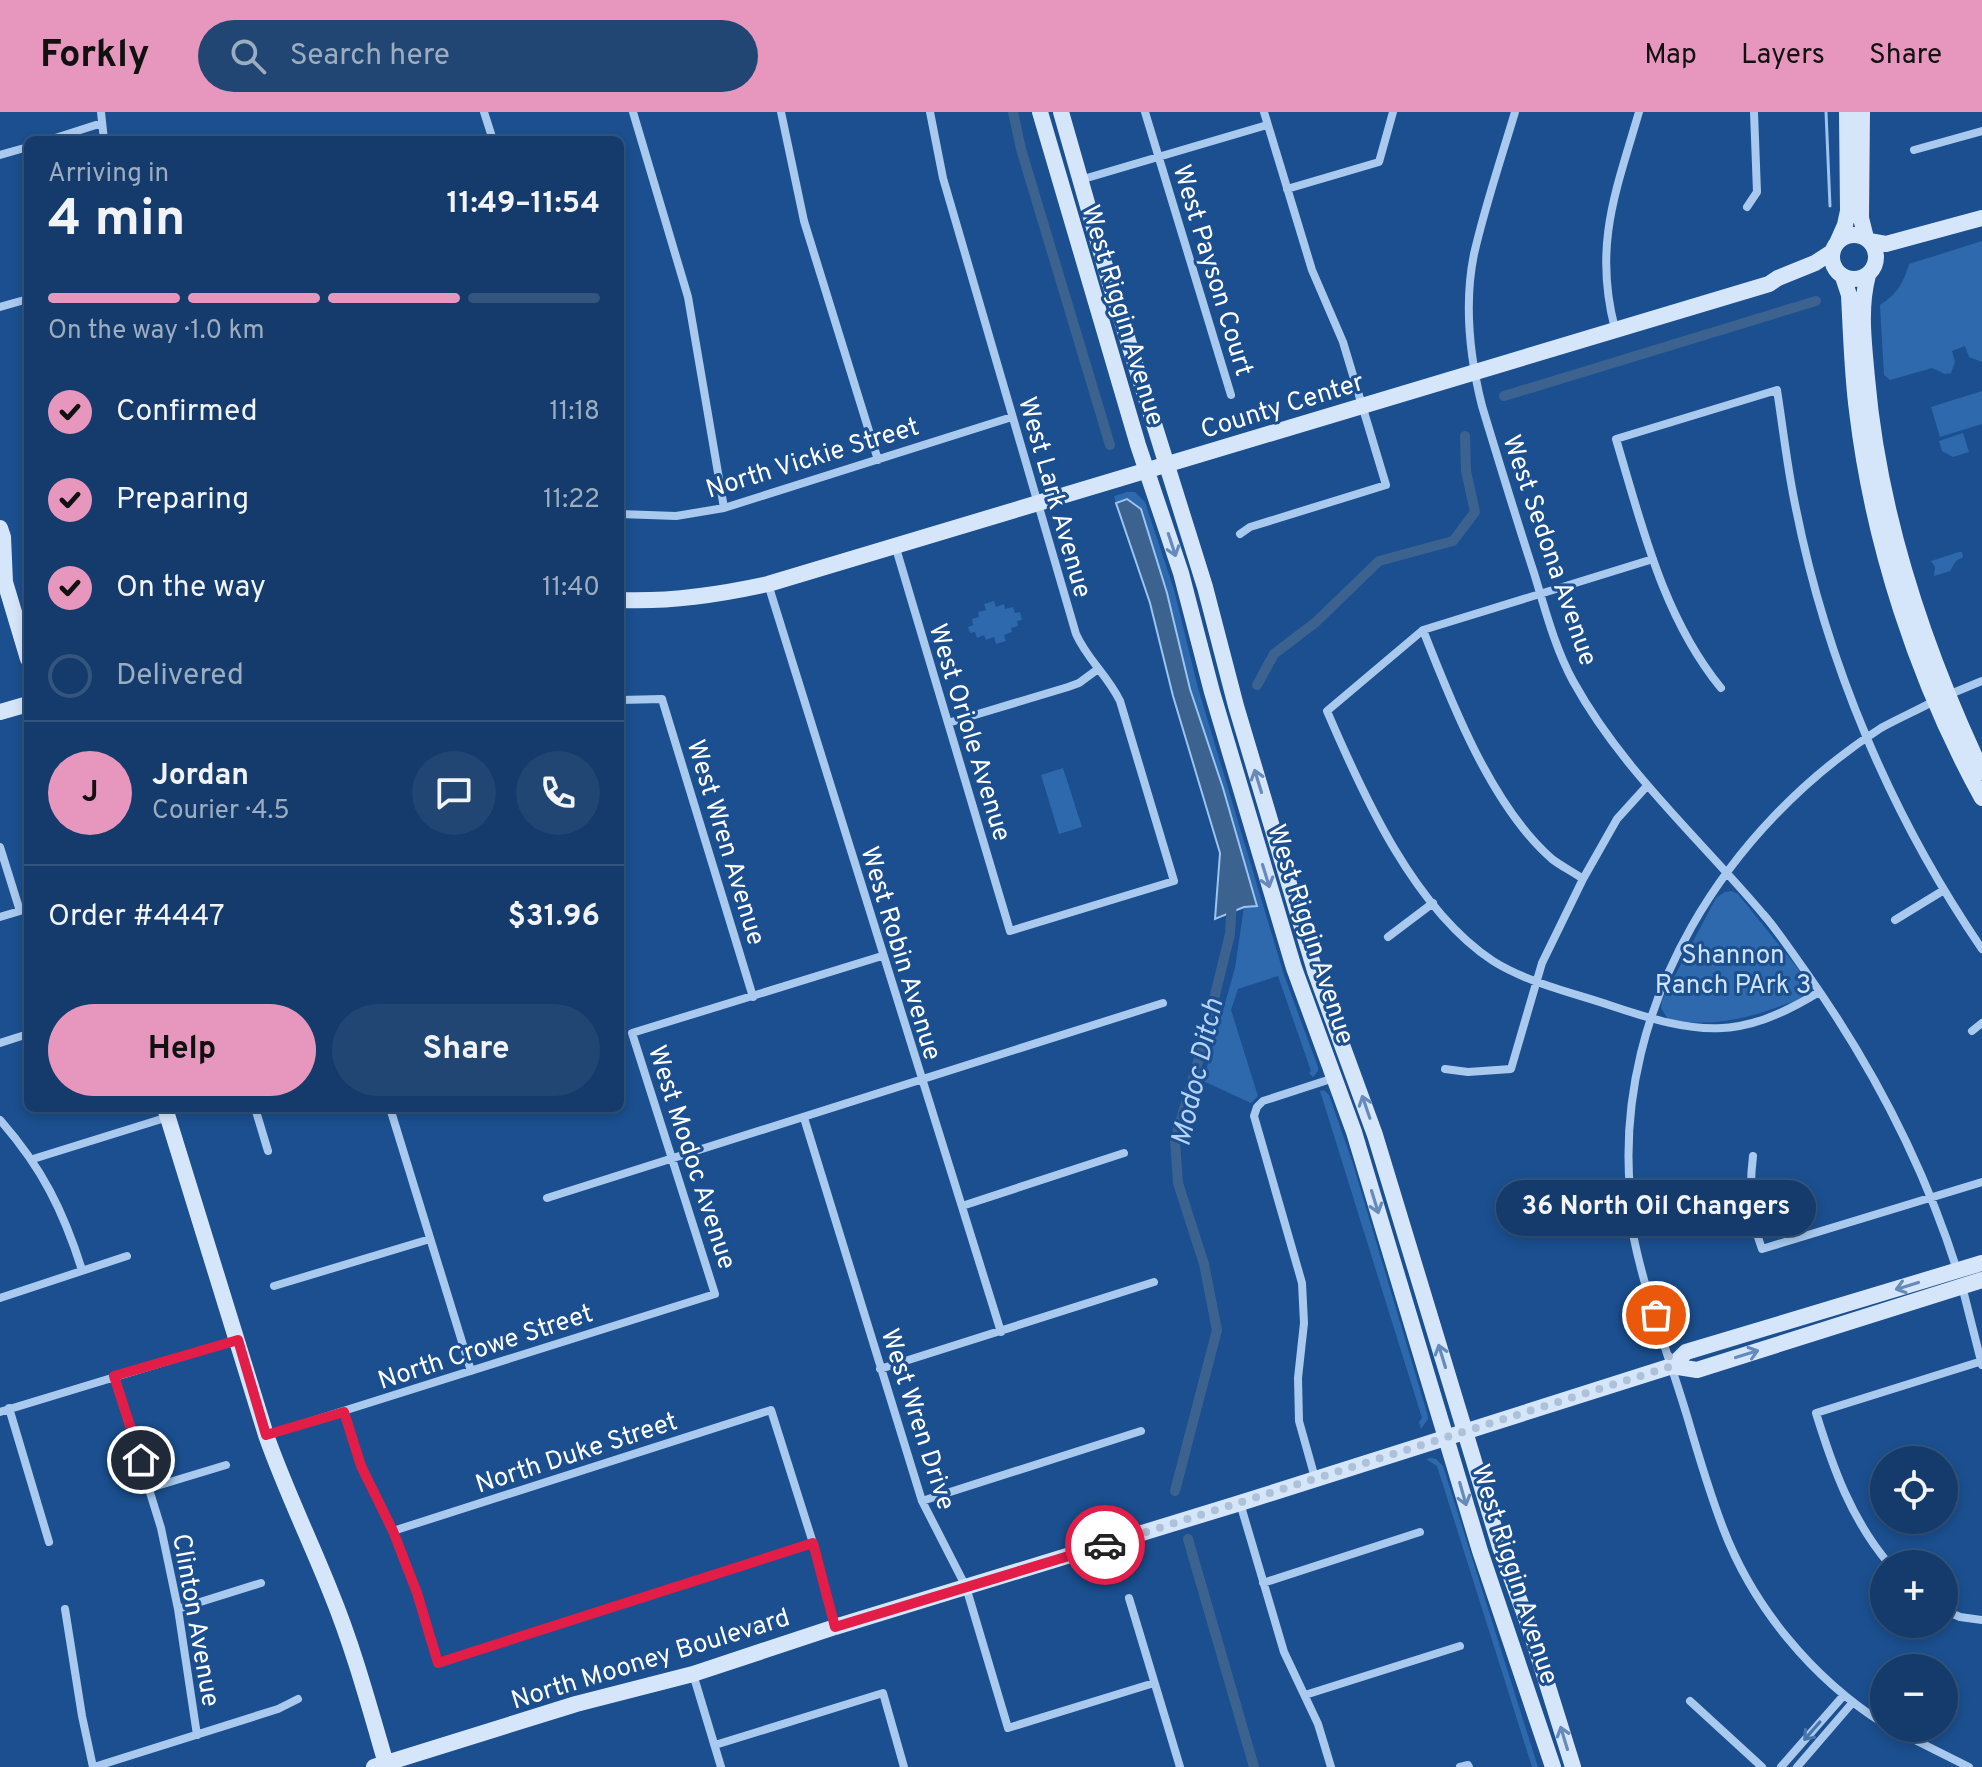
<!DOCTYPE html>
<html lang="en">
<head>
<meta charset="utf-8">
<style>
  :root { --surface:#143b6b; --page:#214673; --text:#f1f3f6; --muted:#9dadc1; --line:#33557e; --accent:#e797bd }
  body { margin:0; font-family:Overpass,sans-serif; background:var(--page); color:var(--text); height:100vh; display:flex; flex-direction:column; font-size:30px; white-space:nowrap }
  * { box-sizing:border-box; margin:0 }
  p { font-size:26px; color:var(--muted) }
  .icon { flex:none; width:44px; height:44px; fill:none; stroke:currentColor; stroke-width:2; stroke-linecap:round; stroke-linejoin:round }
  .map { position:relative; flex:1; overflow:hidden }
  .panel { position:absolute; left:24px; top:24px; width:600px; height:976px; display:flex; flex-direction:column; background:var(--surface); border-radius:12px; box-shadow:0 4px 12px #0003,0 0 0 2px var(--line) }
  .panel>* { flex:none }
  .controls { position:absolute; left:1870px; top:1334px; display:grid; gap:16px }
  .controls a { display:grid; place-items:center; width:88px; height:88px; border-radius:50%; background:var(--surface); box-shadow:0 4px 12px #0003,0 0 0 2px var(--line); font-size:40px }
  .pin { position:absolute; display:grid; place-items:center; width:68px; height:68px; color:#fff; margin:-34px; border:4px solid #fff; border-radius:50%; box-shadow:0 2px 8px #0007 }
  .courier { position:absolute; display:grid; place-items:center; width:80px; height:80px; margin:-40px; border:6px solid #e11d48; border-radius:50%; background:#fff; color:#222; box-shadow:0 2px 10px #0007 }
  .bubble { position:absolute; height:56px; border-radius:28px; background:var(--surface); box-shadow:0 4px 12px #0003,0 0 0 2px var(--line); font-size:26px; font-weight:700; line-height:56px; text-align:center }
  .summary em { font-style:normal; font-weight:700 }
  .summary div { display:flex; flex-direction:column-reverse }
  .summary { display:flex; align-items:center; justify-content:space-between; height:136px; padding:0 24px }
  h1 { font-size:52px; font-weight:700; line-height:60px }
  .bar { display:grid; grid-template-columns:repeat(4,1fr); gap:12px 8px; align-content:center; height:96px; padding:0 24px }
  .bar i { height:10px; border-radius:6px; background:var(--line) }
  .bar .selected { background:var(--accent) }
  .bar p { grid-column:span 4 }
  .line { display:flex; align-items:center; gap:20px; padding:0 24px; border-top:2px solid var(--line) }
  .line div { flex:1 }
  .round { display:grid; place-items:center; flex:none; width:84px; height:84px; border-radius:42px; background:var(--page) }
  ol { padding:0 24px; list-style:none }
  li { display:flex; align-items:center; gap:24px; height:88px }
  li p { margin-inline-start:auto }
  li .icon { padding:8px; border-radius:50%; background:var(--accent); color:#111; stroke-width:4 }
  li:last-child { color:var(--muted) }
  li i { width:44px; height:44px; border:4px solid var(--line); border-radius:50% }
  .button { display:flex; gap:16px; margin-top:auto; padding:16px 24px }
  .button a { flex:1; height:92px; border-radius:48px; background:var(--accent); color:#111; font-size:32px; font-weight:700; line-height:92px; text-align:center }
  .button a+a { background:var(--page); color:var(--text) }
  header { display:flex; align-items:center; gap:48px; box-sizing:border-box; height:112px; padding:0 40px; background:var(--accent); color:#111 }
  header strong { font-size:38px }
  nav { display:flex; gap:44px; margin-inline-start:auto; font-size:28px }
  .search { width:560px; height:72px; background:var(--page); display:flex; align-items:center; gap:20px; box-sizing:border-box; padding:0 28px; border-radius:44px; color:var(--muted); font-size:30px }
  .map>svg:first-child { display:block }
  .green { fill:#2e69ad }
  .water { fill:#3c6290; stroke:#9cc4f0; stroke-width:2 }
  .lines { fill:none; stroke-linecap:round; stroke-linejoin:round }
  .stream { stroke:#9cc4f0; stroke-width:3 }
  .canal { stroke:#3c6290; stroke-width:10 }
  .street { stroke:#a9c9ee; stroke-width:8 }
  .secondary { stroke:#d6e6fa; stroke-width:16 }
  .oneway { stroke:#668bba }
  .oneway2 { stroke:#4674ac }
  .done { stroke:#afc1d8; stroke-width:8; stroke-dasharray:0 14.4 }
  .route { stroke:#e11d48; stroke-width:10 }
  .labels { text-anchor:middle; stroke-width:6; stroke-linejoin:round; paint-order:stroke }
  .street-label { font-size:26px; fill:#fff; stroke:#1b4f8f }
  .park-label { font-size:26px; fill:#cfe3fa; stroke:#1b4f8f }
  .water-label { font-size:28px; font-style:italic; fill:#b5d3f5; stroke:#1b4f8f }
</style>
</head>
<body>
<header>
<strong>Forkly</strong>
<div class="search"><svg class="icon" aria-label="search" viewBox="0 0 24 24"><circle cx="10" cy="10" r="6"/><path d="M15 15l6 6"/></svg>Search here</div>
<nav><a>Map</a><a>Layers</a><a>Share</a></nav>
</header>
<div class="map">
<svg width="1982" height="1655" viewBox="0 0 1982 1655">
  <rect width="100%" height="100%" fill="#1b4f8f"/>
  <path class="green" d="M1982 129V250L1969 245 1965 234 1952 239 1955 250 1951 261 1945 262 1932 256 1890 268 1884 263 1880 193C1897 182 1903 172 1909 152Z
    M1982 279V312L1940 325 1931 295Z
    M1963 321 1969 340 1953 345 1942 339 1939 329Z
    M1127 380H1135L1145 390 1174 478 1198 576 1284 863 1318 955V959L1313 965 1309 961 1311 959 1278 864 1238 877 1231 898 1258 984 1251 991 1203 969 1235 856 1244 795 1256 793 1223 676 1190 577 1167 481 1141 397 1127 387 1116 391 1114 384Z
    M1959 440H1962L1963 445 1956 449 1950 459 1934 464 1935 455 1931 449Z
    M994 489 996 495 1004 492 1005 497 1013 495 1015 501 1020 500 1022 508 1017 509 1018 514 1011 516 1012 520 1004 523 1006 529 996 532 994 525 986 528 984 523 977 526 975 520 970 521 968 515 973 513 972 507 979 505 978 500 986 498 984 492Z
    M1063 656 1082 715 1059 722 1041 663Z
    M1732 779 1738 782 1803 863 1806 879C1801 888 1795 889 1786 892 1745 907 1712 916 1668 907L1661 896 1662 888 1716 786 1725 780Z
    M1324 978 1329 983 1353 1052 1427 1301 1428 1307 1421 1317 1419 1310 1422 1306 1320 979Z
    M1431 1346 1436 1347 1443 1354 1538 1655H1532L1437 1354 1426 1347Z"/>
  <path class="water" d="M1127 387 1141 397 1167 481 1190 577 1223 676 1257 794 1244 795 1215 807 1220 741 1173 584 1150 491 1116 391Z"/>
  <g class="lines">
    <path class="stream" d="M1826 0 1830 94"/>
    <path class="canal" d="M1013 0 1021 37 1110 333
      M1504 284 1816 189
      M1257 573 1274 542 1316 510 1379 449 1453 429 1475 400 1466 359 1465 324
      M1175 1379 1217 1218 1204 1152 1178 1071 1175 1028 1202 936 1230 822 1232 787
      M1188 1427 1254 1655"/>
    <path class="street" d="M101 0 104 28
      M484 0 493 28
      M633 0 688 185 724 396
      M781 0 804 109 878 348
      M1145 0 1231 283
      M1515 0C1501 47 1485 94 1474 142 1464 191 1470 246 1482 294 1499 350 1516 406 1534 461 1545 497 1555 536 1573 569 1622 658 1698 725 1763 802 1779 820 1792 841 1806 860 1871 952 1924 1053 1958 1161
      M49 28 102 11
      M1914 38 1982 19
      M0 43 28 35
      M1080 68 1267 13
      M1287 77 1379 50 1393 0
      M1747 95 1757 80 1754 0
      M0 195 28 187
      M1615 217C1593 133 1616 79 1639 0
      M620 402 676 404 724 396 1012 305
      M1240 422 1250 415 1386 373 1343 230 1312 158 1264 0
      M895 433 1010 819 1174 769 1120 589C1108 564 1087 547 1076 522L943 66 930 0
      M1653 447 1423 518 1327 599C1363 683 1414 797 1493 849 1528 871 1574 881 1612 894 1699 923 1739 929 1819 880
      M768 472 1001 1220
      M1423 518C1451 590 1492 695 1552 747 1561 754 1573 760 1583 767
      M1721 576C1663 505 1642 414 1616 327L1777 278C1783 316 1787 354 1795 392 1826 550 1891 704 1982 837
      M1948 583 1982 569
      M620 588 662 587 753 885
      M948 611 1068 575 1079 571 1098 557
      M0 735 20 799 0 805
      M1895 808 1944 778
      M1388 825 1433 791
      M1972 919 1982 911
      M0 931 28 922
      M1445 957 1468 960 1511 957 1542 851 1583 767 1617 707 1646 675
      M255 996 268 1039
      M390 996 471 1259
      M804 1006 922 1389 966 1475 1008 1616 1154 1571
      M0 1008C42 1056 63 1098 82 1158
      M1753 1044C1749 1076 1750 1107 1762 1137L1982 1070
      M33 1047 168 1005
      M547 1086 1163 891
      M962 1094 1124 1041
      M274 1174 430 1127
      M1962 1174 1982 1253
      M0 1186 127 1144
      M880 1257 1154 1170
      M114 1264 161 1416 178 1497 197 1623
      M9 1296 49 1430
      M0 1300 237 1228
      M344 1300 361 1354 393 1419 417 1481 438 1551 813 1431
      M267 1323 715 1182 632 921 882 844
      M1315 1366 1299 1309 1298 1266 1304 1211 1302 1171 1254 1004 1257 995 1263 989 1334 966
      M150 1376 226 1353
      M922 1389 1141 1319
      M1240 1391 1284 1540 1318 1612 1331 1655
      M393 1419 771 1298 813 1431 835 1515
      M1889 1452C1851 1407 1833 1356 1816 1301L1982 1249
      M1263 1471 1420 1420
      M1129 1486 1180 1655
      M65 1497 82 1604 93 1655
      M178 1497 261 1471
      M1944 1498 1960 1505 1982 1508
      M693 1562 721 1655
      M1305 1583 1460 1534
      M1690 1589 1762 1655
      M1884 1612C1812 1566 1753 1495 1723 1416 1709 1379 1698 1342 1687 1304 1669 1244 1645 1183 1633 1122 1631 1108 1631 1093 1630 1079 1614 892 1727 715 1881 616 1899 606 1918 598 1936 588
      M1891 1616 1969 1655
      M715 1633 883 1581 904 1655
      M94 1655 278 1597 298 1587
      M1460 1655 1468 1653 1469 1655
      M1781 1655 1844 1583
      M1797 1655 1853 1590"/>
    <path class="secondary" d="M1040 0 1138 333 1181 461 1212 580 1294 856 1354 1020 1480 1439 1553 1655
      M1061 0 1109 168 1205 475 1236 594 1315 859 1375 1023 1500 1435 1530 1517 1573 1655
      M1862 0 1861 106 1866 126
      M1832 145a22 22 0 1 1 44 0a22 22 0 1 1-44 0Z
      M1869 129 1886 132 1982 106
      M1837 131 1845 113 1848 99 1847 0
      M1868 163C1859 197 1864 231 1867 266 1879 404 1923 535 1982 660
      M1843 165 1849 183C1851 221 1852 260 1857 299 1873 432 1917 568 1982 686
      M0 416 3 425 5 470 28 547
      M620 488C671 490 718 483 768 472L1769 172 1778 166 1815 151 1832 140
      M0 600 28 592
      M165 996 266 1323C285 1377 310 1428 331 1481 354 1537 370 1597 387 1655
      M1672 1254 1686 1240 1982 1151
      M374 1655 576 1592 693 1562 835 1515 1240 1391 1672 1254 1697 1258 1982 1168"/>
  </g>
  <defs><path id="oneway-shaft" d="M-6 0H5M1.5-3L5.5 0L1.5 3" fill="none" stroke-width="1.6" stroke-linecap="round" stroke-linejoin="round" transform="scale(2)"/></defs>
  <g class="oneway">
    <use href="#oneway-shaft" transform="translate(1172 433) rotate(72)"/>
    <use href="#oneway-shaft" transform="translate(1258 669) rotate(-107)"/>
    <use href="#oneway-shaft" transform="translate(1266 764) rotate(73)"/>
    <use href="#oneway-shaft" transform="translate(1366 995) rotate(-109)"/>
    <use href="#oneway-shaft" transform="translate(1375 1090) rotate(73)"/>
    <use href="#oneway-shaft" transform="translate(1907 1174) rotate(163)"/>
    <use href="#oneway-shaft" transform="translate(1747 1242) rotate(-17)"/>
    <use href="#oneway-shaft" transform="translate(1442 1244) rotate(-107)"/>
    <use href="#oneway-shaft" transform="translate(1463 1382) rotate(74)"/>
    <use href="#oneway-shaft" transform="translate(1564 1626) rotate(-107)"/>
  </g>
  <use class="oneway2" href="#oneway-shaft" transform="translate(1812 1619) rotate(131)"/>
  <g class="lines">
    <path class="done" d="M1105 1433 1672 1254 1656 1203"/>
    <path class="route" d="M141 1348 114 1264 238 1228 266 1323 344 1300 361 1354 393 1419 417 1481 438 1551 813 1431 835 1515 1105 1433"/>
  </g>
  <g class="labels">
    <g class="street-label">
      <text transform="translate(1214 158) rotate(73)" y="9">West Payson Court</text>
      <text transform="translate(1124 203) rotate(73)" y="9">West Riggin Avenue</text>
      <text transform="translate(1282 293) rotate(-17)" y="9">County Center</text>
      <text transform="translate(812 345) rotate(-17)" y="9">North Vickie Street</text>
      <text transform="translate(1056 385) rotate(74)" y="9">West Lark Avenue</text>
      <text transform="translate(1551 438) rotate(71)" y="9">West Sedona Avenue</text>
      <text transform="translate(971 620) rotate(73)" y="9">West Oriole Avenue</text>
      <text transform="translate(727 730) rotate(73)" y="9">West Wren Avenue</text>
      <text transform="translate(1312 822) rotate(72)" y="9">West Riggin Avenue</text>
      <text transform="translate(902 841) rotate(73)" y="9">West Robin Avenue</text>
      <text transform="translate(693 1045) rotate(72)" y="9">West Modoc Avenue</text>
      <text transform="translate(485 1234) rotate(-18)" y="9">North Crowe Street</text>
      <text transform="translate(919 1307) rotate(72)" y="9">West Wren Drive</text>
      <text transform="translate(576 1340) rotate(-18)" y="9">North Duke Street</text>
      <text transform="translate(1516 1462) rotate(72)" y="9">West Riggin Avenue</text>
      <text transform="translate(197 1508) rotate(80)" y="9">Clinton Avenue</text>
      <text transform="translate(650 1546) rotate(-17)" y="9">North Mooney Boulevard</text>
    </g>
    <g class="park-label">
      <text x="1733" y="851">Shannon<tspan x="1733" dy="30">Ranch PArk 3</tspan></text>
    </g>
    <g class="water-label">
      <text transform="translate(1196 960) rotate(-77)" y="10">Modoc Ditch</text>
    </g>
  </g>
</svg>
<div class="controls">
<a><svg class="icon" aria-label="locate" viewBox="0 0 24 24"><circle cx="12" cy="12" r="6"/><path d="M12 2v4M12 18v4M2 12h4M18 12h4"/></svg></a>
<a>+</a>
<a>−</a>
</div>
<div class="pin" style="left:1656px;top:1203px;background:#ea580c"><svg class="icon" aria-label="bag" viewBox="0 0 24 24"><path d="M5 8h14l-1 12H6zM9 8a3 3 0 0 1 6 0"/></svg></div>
<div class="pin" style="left:141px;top:1348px;background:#1f2937"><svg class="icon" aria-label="home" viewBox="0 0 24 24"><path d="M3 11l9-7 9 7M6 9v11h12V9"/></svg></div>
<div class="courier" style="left:1105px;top:1433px"><svg class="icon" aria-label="car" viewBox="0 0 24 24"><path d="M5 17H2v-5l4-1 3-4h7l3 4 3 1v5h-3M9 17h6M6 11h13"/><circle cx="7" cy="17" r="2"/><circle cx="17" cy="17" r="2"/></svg></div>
<div class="bubble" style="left:1496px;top:1068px;width:320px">36 North Oil Changers</div>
<section class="panel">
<div class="summary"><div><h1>4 min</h1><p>Arriving in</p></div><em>11:49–11:54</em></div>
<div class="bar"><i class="selected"></i><i class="selected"></i><i class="selected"></i><i></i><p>On the way · 1.0 km</p></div>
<ol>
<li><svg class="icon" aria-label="check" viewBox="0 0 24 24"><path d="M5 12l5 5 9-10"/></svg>Confirmed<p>11:18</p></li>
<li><svg class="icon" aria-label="check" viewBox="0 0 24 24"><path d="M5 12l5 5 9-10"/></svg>Preparing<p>11:22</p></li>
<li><svg class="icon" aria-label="check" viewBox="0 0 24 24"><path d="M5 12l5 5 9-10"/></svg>On the way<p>11:40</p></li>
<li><i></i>Delivered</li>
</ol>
<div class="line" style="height:144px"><b class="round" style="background:var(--accent);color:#111">J</b><div><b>Jordan</b><p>Courier · 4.5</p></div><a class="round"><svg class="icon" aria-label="chat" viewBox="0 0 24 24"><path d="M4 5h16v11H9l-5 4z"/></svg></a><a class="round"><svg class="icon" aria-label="phone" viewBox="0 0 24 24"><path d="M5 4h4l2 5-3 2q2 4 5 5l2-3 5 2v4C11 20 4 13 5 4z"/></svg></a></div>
<div class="line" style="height:104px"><div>Order #4447</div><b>$31.96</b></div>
<div class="button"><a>Help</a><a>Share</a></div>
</section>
</div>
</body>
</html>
